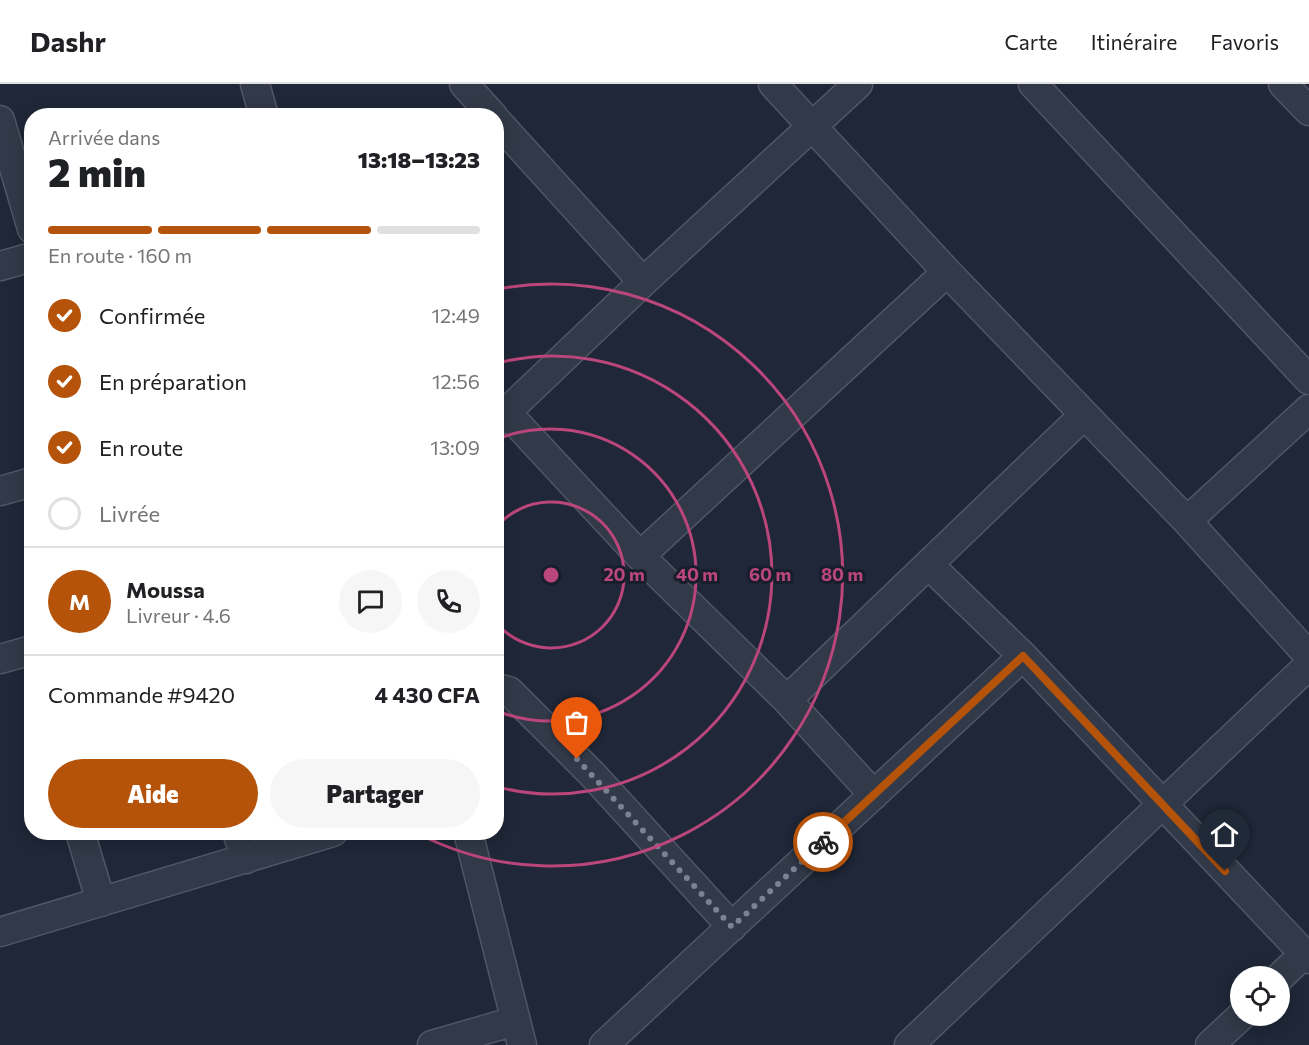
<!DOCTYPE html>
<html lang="fr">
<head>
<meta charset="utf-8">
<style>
  :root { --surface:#fff; --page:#f6f6f6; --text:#202124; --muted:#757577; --line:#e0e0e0; --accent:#b45309 }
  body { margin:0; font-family:Commissioner,sans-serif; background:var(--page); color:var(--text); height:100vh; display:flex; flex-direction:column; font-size:22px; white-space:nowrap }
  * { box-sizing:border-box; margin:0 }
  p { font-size:20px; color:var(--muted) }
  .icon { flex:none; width:33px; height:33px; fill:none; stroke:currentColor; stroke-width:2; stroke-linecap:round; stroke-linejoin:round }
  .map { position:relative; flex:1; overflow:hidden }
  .drawer { position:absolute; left:24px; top:24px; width:480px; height:732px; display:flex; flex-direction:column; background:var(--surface); border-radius:24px; box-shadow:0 3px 15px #0003 }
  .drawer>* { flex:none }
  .buttons { position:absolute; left:1230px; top:882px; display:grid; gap:12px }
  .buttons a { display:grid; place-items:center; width:60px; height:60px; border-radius:50%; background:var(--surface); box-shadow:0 3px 15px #0003; font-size:30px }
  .pin { position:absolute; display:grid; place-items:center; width:51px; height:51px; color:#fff; margin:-62px -26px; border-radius:50% 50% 50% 0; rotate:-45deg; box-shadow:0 0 6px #0007 }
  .pin .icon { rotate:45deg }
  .courier { position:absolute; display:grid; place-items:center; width:60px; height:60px; margin:-30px; border:4px solid #b45309; border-radius:50%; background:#fff; color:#222; box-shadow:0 2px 8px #0007 }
  .summary em { font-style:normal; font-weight:800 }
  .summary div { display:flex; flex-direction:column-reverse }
  .summary { display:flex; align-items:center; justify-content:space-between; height:102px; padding:0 24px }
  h1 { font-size:39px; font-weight:800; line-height:45px }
  .bar { display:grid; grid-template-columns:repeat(4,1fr); gap:9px 6px; align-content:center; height:72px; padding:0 24px }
  .bar i { height:8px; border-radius:4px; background:var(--line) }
  .bar .on { background:var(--accent) }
  .bar p { grid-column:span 4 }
  .line { display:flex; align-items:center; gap:15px; padding:0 24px; border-top:2px solid var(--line) }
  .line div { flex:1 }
  .round { display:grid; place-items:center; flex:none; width:63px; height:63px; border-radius:32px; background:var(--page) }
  ol { padding:0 24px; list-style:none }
  li { display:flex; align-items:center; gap:18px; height:66px }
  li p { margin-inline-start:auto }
  li .icon { padding:6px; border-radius:50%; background:var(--accent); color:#fff; stroke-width:4 }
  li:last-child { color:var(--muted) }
  li i { width:33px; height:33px; border:3px solid var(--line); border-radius:50% }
  .primary-button { display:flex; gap:12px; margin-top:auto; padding:12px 24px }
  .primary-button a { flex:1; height:69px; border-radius:36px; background:var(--accent); color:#fff; font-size:24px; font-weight:800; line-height:69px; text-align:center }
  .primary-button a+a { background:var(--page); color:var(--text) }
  header { display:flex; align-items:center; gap:36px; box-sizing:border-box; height:84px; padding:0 30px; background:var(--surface); border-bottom:2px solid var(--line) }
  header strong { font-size:28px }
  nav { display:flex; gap:33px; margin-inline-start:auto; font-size:21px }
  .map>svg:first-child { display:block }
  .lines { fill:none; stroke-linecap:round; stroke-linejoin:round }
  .minor-casing { stroke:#505666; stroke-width:31 }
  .minor { stroke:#323948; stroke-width:28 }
  .done { stroke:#7b8294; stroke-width:6; stroke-dasharray:0 10.8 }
  .route { stroke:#b45309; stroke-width:8 }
  .ring { fill:none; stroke:#bb467b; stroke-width:3 }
  .centre { fill:#bb467b; stroke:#181e2d; stroke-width:3 }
  .ring-label { font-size:18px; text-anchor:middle; font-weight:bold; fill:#bb467b; stroke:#181e2d; stroke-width:6; stroke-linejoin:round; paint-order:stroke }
</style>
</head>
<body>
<header>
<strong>Dashr</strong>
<nav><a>Carte</a><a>Itinéraire</a><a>Favoris</a></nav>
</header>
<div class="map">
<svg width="1309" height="961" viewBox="0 0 1309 961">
  <rect width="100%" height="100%" fill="#1f2738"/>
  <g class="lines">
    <defs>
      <path id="minor" d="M255 0 264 32
        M464 0 493 32
        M773 0 947 188 1187 437 1309 572
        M1033 0 1309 296
        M1283 0 1309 27
        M0 36 32 145
        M496 36 643 198
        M0 182 32 173
        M507 329 640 472 787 616 874 711
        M496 338 643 198 858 0
        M0 407 32 398
        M1187 437 1309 325
        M640 472 947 188
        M929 481 1023 572 1309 875
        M0 575 32 566
        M496 604 509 607 593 691 732 843
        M787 616 1084 331
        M80 748 101 818
        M237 748 246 775
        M468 748 522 961
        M0 848 333 748
        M1280 893 1304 870
        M432 961 515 937
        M604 961 1023 572
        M909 961 1309 581
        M1210 961 1241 932"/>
    </defs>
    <use href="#minor" class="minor-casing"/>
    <use href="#minor" class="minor"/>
  </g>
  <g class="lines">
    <path class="done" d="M577 675 732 843 823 758"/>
    <path class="route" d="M823 758 1023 572 1225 787"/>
  </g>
  <g class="ring">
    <path d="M497 442A73 73 0 1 1 497 540"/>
    <path d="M497 355A146 146 0 1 1 497 627"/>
    <path d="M498 279A219 219 0 1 1 498 703"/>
    <path d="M498 205A291 291 0 1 1 417 749"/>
  </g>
  <circle cx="551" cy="491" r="9" class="centre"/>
  <g class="ring-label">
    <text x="624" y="497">20 m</text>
    <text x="697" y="497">40 m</text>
    <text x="770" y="497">60 m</text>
    <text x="842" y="497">80 m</text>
  </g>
</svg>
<div class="buttons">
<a><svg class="icon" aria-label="locate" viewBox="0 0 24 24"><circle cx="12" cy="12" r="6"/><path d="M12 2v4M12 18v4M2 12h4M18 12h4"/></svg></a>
</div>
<div class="pin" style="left:577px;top:675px;background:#ea580c"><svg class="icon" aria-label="bag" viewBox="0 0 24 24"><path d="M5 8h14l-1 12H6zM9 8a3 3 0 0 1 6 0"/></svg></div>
<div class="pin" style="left:1225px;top:787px;background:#1f2937"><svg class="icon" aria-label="home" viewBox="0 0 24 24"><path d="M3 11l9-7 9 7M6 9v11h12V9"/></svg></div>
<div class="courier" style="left:823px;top:758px"><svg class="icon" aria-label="bike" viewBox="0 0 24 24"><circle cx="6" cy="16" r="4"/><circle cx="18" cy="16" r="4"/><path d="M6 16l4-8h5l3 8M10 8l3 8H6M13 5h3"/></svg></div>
<section class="drawer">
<div class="summary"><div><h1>2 min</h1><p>Arrivée dans</p></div><em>13:18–13:23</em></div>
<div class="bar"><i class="on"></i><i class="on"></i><i class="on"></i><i></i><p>En route · 160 m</p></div>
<ol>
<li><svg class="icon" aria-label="check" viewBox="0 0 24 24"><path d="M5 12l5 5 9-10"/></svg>Confirmée<p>12:49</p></li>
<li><svg class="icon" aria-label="check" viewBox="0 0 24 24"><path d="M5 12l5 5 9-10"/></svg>En préparation<p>12:56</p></li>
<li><svg class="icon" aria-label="check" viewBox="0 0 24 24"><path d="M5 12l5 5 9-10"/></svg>En route<p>13:09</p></li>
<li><i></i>Livrée</li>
</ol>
<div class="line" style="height:108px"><b class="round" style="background:var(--accent);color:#fff">M</b><div><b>Moussa</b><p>Livreur · 4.6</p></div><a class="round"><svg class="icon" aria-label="chat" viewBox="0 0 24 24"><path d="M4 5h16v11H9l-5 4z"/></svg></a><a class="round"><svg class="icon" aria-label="phone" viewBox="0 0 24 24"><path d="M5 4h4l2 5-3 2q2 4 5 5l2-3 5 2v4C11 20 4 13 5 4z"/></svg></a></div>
<div class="line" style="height:78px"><div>Commande #9420</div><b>4 430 CFA</b></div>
<div class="primary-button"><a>Aide</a><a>Partager</a></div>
</section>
</div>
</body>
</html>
